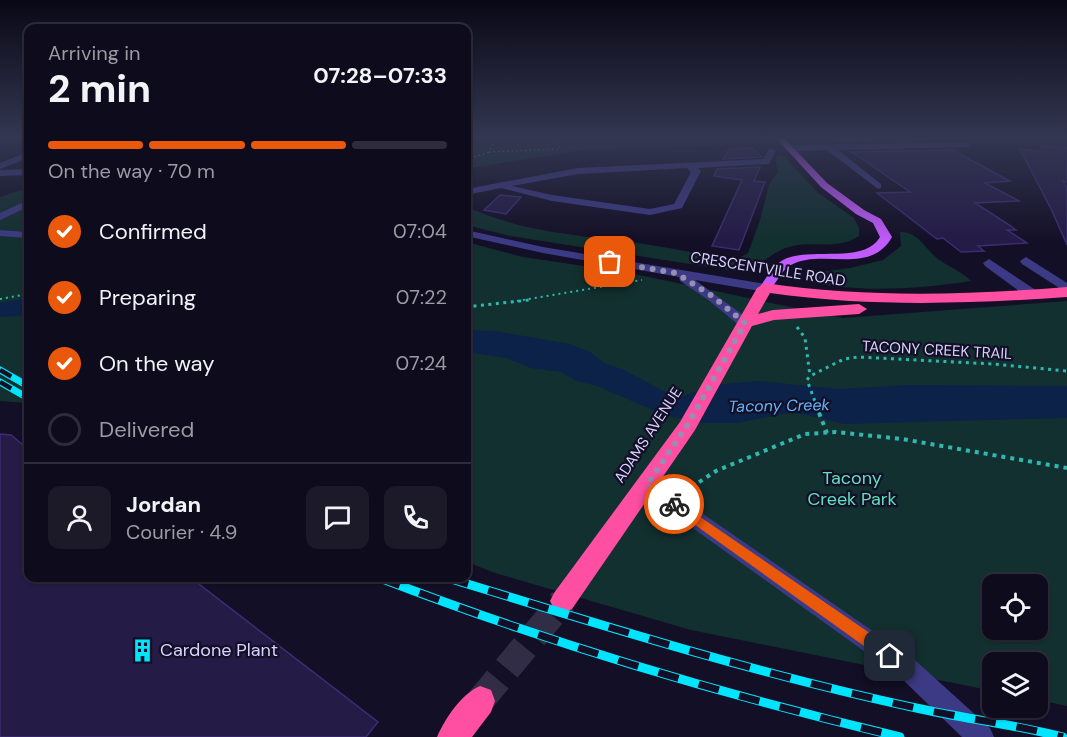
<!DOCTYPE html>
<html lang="en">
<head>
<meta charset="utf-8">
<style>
  :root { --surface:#0e0b1c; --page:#1c1929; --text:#f1f3f6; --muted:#9b9ba3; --line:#2e2b3b; --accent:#ea580c }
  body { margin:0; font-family:"DM Sans",sans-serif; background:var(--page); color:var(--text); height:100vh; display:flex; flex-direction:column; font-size:22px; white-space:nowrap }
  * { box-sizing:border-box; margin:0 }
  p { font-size:20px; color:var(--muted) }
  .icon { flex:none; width:33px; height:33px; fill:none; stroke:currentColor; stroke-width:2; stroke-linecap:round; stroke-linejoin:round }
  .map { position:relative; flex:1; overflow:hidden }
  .details { position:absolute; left:24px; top:24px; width:447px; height:558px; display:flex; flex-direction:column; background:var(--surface); border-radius:12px; box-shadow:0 2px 4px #0004,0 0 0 2px var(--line) }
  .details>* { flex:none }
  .fabs { position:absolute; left:982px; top:574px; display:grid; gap:12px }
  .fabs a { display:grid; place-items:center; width:66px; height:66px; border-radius:12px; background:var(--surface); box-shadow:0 2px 4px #0004,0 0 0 2px var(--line); font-size:30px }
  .pin { position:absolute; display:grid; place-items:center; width:51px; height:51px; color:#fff; margin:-26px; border-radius:12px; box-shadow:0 3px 9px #0006 }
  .courier { position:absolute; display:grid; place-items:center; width:60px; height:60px; margin:-30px; border:4px solid #ea580c; border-radius:50%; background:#fff; color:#222; box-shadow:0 2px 8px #0007 }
  .head em { font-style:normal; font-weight:700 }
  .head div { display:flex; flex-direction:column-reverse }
  .head { display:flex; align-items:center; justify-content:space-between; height:102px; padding:0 24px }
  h1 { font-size:39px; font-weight:700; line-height:45px }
  .bar { display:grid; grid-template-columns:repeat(4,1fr); gap:9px 6px; align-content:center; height:72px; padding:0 24px }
  .bar i { height:8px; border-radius:4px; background:var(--line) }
  .bar .current { background:var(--accent) }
  .bar p { grid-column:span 4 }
  .line { display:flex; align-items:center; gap:15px; padding:0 24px; border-top:2px solid var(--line) }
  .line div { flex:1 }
  .round { display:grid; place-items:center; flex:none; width:63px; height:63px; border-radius:12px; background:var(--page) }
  ol { padding:0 24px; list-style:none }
  li { display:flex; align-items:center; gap:18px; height:66px }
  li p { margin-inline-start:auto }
  li .icon { padding:6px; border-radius:50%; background:var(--accent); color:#fff; stroke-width:4 }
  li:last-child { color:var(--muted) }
  li i { width:33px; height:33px; border:3px solid var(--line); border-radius:50% }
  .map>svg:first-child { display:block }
  .green { fill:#12302f; fill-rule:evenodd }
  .water { fill:#0c2248 }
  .building { fill:#241b47; stroke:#3b2d73; stroke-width:1.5 }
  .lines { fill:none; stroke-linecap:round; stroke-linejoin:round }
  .highway-tunnel { stroke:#312d47; stroke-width:28; stroke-dasharray:28 14; stroke-linecap:butt }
  .path-far3 { stroke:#2fb8b0; stroke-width:1.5; stroke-dasharray:1.5 3; stroke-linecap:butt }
  .path-far2 { stroke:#2fb8b0; stroke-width:2; stroke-dasharray:2 4; stroke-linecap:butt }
  .path-far1 { stroke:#2fb8b0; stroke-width:3; stroke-dasharray:3 4.5; stroke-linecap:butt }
  .path { stroke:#2fb8b0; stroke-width:4; stroke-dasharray:4 5; stroke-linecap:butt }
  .minor { fill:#3d3a85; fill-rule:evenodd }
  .major { fill:#c25bff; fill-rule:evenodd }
  .highway { fill:#ff4fa3; fill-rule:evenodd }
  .rail-far1-casing { stroke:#00e5ff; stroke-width:7 }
  .rail-casing { stroke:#00e5ff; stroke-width:9 }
  .rail-far1 { stroke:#130f26; stroke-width:4.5; stroke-dasharray:13; stroke-linecap:butt }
  .rail { stroke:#130f26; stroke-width:7; stroke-dasharray:21; stroke-linecap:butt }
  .route { fill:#ea580c }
  .done { stroke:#948fb3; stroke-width:6; stroke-dasharray:0 10.8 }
  .labels { text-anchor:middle; stroke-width:4.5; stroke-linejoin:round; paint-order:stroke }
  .street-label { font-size:15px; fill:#d9d4ff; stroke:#130f26 }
  .water-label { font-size:16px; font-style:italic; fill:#62b6ff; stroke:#130f26 }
  .near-park-label { font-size:18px; fill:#5fe0c0; stroke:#130f26 }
  .near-poi-label { font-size:18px; fill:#d9d4ff; stroke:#130f26; text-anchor:start }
</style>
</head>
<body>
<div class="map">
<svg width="1067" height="737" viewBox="0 0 1067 737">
  <rect width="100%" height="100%" fill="#130f26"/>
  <path class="green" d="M467 139H767L771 143 581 150 467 169Z
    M777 155 784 156 817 192 854 218 859 228V236C836 251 813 240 789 247 774 251 760 264 748 273L510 236 467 225V207C520 231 574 235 632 242 665 247 698 253 731 260L741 257 748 253 760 220 769 185 778 171 776 164Z
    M28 188V403L0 401V197Z
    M900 232C919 232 925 249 938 259 949 267 961 271 971 281 918 289 861 293 808 282L806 274 850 268 883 260 901 246Z
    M466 242 523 257 625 272 843 318 1067 301V706L1038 700V663H993V691L691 630 495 573 467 562ZM993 585H1038V630H993Z"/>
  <path class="water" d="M28 298V315L0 317V303Z
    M467 330 495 331 570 344 590 352 604 363 624 370 677 398 714 385 757 381 840 389 907 385 1067 386V418L844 424 803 414 789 413 737 423H705L667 416 597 386 577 381 561 372 531 368 506 358 467 352Z"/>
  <path class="building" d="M833 139H904L907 141 838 142Z
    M1040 145 1067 148V182L1063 181 1067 188V245L1052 211 1020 149 1044 152Z
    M752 148 762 157 723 159 729 149Z
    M952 150 1010 181 985 183 1019 201 975 203 1011 226 1016 230H1007L1027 243 978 246 984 251 961 252 943 238 937 239 877 193 910 192 852 152Z
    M760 167 754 181 765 182 739 250 712 246 742 180 714 176 717 169Z
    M500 195 521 197 506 214 484 210Z
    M0 434 11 435 28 449V578H191L378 722 366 737H0Z"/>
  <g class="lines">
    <path class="highway-tunnel" d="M480 701 563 601"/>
    <path class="path-far3" d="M489 152 560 149 558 143 561 139
      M466 160 489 152 496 139"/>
    <path class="path-far2" d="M0 299 28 294
      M517 301 642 280"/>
    <path class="path-far1" d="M466 307 529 300
      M797 327 805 338 810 376
      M820 415 807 380 810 376 844 359 858 357 993 364 1067 371"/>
    <path class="path" d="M819 413 827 433
      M684 492 716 471 805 434 836 432 902 439 1067 468"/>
    <path class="minor" d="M966 142 970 145 969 147 838 150 881 184V188L878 189 827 150 792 151 788 148 792 145Z
      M772 148 776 151 769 164 698 168 701 171 682 208 650 215 552 201 501 188 466 195V189L578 168 763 159 769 149ZM687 168 691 172 674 204 650 209 552 195 512 186 578 174Z
      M28 152V158L0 169V163Z
      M28 169V175L0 176V170Z
      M28 200V207L0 220V213Z
      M0 230 28 232V238L0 236Z
      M466 230 543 247 765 284 771 288 765 292 695 280 750 320 752 323 750 326H740L707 299 680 281 679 277 543 253 466 236Z
      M1026 257 1067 283V293L1022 264 1020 261Z
      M989 259 1037 291 1038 294 1037 297H1027L985 266 983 263Z
      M647 478 654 480 916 661 990 728 994 737H962L900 677 640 490 638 485 640 480Z"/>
    <path class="major" d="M777 139H785L827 183 864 210 881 219 892 237C870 276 822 248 791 265 781 271 777 282 769 291H761L759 288C766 279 773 265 783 260 810 246 864 265 880 237L873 223 856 214 821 187Z"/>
    <path class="highway" d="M765 283C866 298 966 295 1067 287V297C967 304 869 307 770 293L758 314 773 310 859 304 867 309 859 314 774 320 752 326 695 430 572 609 563 613 554 609 550 601 554 593 680 422 757 288Z
      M480 686 491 690 495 701 491 712 472 737H437C445 719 461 694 480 686Z"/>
    <defs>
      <path id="rail-far1" d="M0 370 28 386
        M0 382 28 398"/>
      <path id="rail" d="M380 578C549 643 724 695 900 737
        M448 578C604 626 761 675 921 709 968 719 1016 725 1063 737"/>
    </defs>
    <use href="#rail-far1" class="rail-far1-casing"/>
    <use href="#rail" class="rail-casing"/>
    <use href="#rail-far1" class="rail-far1"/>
    <use href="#rail" class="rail"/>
  </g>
  <linearGradient id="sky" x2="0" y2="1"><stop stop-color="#0a0815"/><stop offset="0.57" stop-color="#333752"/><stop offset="1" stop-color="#333752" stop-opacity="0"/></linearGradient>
  <rect width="1067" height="242" fill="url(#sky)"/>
  <path class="route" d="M674 499 896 651 898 656 896 661 890 663 885 661 670 507 668 504Z"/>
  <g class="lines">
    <path class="done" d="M610 262 676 273 712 296 745 323 688 424 647 485 674 504"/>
  </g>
  <defs>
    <symbol id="building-bare" viewBox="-9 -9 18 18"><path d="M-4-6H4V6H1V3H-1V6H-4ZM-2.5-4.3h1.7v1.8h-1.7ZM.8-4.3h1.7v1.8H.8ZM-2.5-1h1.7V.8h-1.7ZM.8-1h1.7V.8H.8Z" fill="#00e5ff" stroke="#130f26" stroke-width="2.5" paint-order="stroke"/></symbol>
  </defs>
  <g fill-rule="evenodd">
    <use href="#building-bare" x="126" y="634" width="33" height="33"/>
  </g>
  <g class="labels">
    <g class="street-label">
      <text transform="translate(768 269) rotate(9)" y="5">CRESCENTVILLE ROAD</text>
      <text transform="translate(937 350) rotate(3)" y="5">TACONY CREEK TRAIL</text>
      <text transform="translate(648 435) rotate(-57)" y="5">ADAMS AVENUE</text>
    </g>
    <g class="water-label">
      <text transform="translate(779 405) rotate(-1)" y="6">Tacony Creek</text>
    </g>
    <g class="near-park-label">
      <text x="852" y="484">Tacony<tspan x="852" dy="21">Creek Park</tspan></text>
    </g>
    <g class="near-poi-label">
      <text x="160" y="656">Cardone Plant</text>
    </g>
  </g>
</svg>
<div class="fabs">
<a><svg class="icon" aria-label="locate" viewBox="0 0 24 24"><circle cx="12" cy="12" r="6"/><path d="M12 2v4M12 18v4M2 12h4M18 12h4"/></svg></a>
<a><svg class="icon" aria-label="layers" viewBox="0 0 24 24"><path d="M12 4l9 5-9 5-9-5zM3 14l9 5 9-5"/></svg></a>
</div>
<div class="pin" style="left:610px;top:262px;background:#ea580c"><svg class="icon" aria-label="bag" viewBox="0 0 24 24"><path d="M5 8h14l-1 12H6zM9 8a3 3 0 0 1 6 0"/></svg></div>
<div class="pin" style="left:890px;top:656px;background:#1f2937"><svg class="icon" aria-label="home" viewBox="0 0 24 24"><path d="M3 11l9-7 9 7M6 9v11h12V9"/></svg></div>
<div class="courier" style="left:674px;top:504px"><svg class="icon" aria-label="bike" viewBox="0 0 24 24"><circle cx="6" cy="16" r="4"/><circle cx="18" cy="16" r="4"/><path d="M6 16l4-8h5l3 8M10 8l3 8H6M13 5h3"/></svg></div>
<section class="details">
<div class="head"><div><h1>2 min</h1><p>Arriving in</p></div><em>07:28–07:33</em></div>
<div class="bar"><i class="current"></i><i class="current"></i><i class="current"></i><i></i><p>On the way · 70 m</p></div>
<ol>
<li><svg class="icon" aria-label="check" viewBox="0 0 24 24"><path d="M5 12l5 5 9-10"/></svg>Confirmed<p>07:04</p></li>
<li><svg class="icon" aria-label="check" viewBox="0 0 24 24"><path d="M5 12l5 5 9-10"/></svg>Preparing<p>07:22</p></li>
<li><svg class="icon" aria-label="check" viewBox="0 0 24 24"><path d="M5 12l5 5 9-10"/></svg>On the way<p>07:24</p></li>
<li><i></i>Delivered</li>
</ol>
<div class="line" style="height:108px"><a class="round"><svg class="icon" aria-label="person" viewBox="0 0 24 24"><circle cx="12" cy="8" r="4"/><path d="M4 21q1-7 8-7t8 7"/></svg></a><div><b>Jordan</b><p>Courier · 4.9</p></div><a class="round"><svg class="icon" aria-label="chat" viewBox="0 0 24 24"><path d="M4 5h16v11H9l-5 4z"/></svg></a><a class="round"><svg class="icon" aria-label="phone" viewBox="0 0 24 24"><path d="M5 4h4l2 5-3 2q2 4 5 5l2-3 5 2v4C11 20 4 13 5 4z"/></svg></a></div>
</section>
</div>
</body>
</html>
